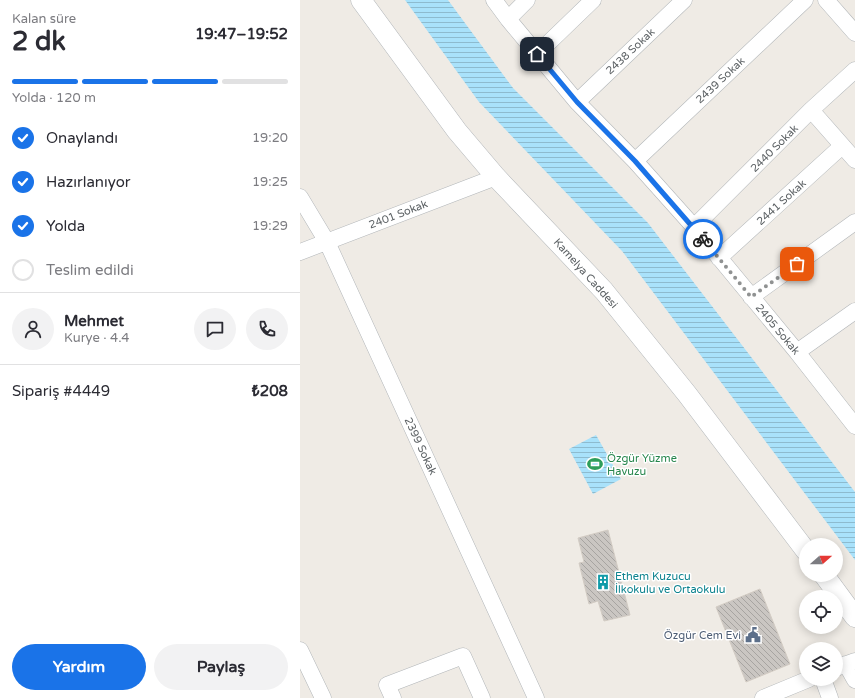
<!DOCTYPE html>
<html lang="tr">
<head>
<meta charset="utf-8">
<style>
  :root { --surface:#fff; --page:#f2f2f3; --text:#2b2b33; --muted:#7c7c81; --line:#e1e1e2; --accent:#1a73e8 }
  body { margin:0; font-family:"Varela Round",sans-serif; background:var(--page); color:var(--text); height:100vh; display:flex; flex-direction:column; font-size:15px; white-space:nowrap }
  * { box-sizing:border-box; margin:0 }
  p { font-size:13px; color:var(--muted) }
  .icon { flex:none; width:22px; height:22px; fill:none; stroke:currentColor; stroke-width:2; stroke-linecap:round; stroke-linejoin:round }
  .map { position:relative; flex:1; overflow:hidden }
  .sheet { display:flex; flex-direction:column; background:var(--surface); width:300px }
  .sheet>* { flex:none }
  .needle { width:26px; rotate:69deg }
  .controls { position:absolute; left:499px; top:538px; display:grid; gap:8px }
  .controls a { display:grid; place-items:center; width:44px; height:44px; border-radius:50%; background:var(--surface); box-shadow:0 2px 10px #0003; font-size:20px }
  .pin { position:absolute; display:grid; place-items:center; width:34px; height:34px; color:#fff; margin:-17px; border-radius:8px; box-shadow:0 2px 6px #0006 }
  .courier { position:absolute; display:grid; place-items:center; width:40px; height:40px; margin:-20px; border:3px solid #1a73e8; border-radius:50%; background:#fff; color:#222; box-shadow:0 1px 5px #0007 }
  .head em { font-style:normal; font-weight:700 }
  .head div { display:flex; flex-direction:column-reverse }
  .head { display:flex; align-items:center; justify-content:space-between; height:68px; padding:0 12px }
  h1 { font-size:26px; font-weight:700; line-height:30px }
  .bar { display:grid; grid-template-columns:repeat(4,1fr); gap:6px 4px; align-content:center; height:48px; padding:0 12px }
  .bar i { height:5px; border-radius:3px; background:var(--line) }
  .bar .selected { background:var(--accent) }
  .bar p { grid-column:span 4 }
  .line { display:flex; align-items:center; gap:10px; padding:0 12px; border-top:1px solid var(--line) }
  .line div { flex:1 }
  .round { display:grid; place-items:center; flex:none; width:42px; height:42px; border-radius:21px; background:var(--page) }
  ol { padding:0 12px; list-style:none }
  li { display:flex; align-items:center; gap:12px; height:44px }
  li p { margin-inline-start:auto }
  li .icon { padding:4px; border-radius:50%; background:var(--accent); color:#fff; stroke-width:4 }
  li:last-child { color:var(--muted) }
  li i { width:22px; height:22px; border:2px solid var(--line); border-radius:50% }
  .primary-button { display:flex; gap:8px; margin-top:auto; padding:8px 12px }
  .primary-button a { flex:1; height:46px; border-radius:24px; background:var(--accent); color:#fff; font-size:16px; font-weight:700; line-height:46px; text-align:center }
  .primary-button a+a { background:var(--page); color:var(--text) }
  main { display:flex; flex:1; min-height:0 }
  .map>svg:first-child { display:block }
  .water { fill:url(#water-rules) }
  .building { fill:url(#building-back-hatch); stroke:#d3ccc4 }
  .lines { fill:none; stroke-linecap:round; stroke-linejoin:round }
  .minor-casing { stroke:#b2b6b9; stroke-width:17 }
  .tertiary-casing { stroke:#b2b6b9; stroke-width:21 }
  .minor { stroke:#fff; stroke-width:16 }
  .tertiary { stroke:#fff; stroke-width:20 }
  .done { stroke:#909292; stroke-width:4; stroke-dasharray:0 7.2 }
  .route { stroke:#1a73e8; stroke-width:5 }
  .labels { text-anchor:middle; stroke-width:3; stroke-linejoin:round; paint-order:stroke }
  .street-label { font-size:11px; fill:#5d6265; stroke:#fff }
  .leisure-label { font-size:11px; fill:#27864d; stroke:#fff; text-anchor:start }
  .culture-label { font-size:11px; fill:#0d838f; stroke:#fff; text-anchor:start }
  .service-label { font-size:11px; fill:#4e5e75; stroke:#fff; text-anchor:end }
</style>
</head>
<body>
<main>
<section class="sheet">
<div class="head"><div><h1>2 dk</h1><p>Kalan süre</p></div><em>19:47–19:52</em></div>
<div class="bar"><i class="selected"></i><i class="selected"></i><i class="selected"></i><i></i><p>Yolda · 120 m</p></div>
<ol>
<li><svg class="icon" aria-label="check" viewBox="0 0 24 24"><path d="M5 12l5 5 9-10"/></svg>Onaylandı<p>19:20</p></li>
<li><svg class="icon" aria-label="check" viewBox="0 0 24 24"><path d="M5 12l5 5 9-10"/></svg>Hazırlanıyor<p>19:25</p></li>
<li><svg class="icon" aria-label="check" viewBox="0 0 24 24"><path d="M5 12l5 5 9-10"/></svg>Yolda<p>19:29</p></li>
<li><i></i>Teslim edildi</li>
</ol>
<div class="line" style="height:72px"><a class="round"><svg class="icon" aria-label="person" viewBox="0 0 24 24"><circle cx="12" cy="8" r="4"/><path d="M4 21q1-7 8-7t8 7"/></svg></a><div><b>Mehmet</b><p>Kurye · 4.4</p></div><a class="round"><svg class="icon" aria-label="chat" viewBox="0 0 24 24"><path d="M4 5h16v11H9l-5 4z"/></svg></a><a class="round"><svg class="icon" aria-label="phone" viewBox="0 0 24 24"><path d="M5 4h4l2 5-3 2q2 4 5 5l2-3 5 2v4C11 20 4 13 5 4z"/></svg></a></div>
<div class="line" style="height:52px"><div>Sipariş #4449</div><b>₺208</b></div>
<div class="primary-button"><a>Yardım</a><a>Paylaş</a></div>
</section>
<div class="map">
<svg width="555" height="698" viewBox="0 0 555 698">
  <defs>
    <pattern id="water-rules" width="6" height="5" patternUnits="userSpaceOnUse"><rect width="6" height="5" fill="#a9e2fb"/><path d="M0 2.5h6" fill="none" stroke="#8dbbcf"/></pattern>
    <pattern id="building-back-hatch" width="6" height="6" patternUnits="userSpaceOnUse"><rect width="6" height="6" fill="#cac6c2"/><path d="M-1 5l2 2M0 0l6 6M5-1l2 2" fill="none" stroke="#a7a4a1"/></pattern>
  </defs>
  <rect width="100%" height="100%" fill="#efebe5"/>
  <path class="water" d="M105 0H148L213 88 348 223 555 492V560L322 251 179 102Z
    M296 435 321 479 293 494 269 449Z"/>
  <path class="building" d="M308 530 330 615 304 621 298 601 289 604 279 563 284 562 278 538Z
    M460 589 490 664 446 682 416 607Z"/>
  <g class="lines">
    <defs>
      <path id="minor" d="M194 0 208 19 277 102 335 161 394 227 497 352 555 426
        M526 0 555 33
        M208 19 227 0
        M237 54 293 0
        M277 102 384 0
        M511 110 555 160
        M335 161 505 0
        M0 197 27 242 236 698
        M394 227 511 110 555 70
        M0 252 196 177
        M419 258 542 146
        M451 297 555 222
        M497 352 555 311
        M0 650 23 698
        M546 664 555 680
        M536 668 555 661
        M523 679 530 698
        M93 698 87 685 163 656 182 698
        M463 698 509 679"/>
      <path id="tertiary" d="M61 0 157 131 196 177 304 291 387 394 506 551
        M524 575 555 617"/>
    </defs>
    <use href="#minor" class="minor-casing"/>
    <use href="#tertiary" class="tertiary-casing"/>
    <use href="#minor" class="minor"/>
    <use href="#tertiary" class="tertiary"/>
  </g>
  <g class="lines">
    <path class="done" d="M403 239 451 297 497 264"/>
    <path class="route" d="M237 54 277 102 335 161 403 239"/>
  </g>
  <defs>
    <symbol id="stadium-bare" viewBox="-9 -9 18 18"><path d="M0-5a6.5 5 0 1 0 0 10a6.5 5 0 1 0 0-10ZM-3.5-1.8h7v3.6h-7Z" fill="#2e9e5b" stroke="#fff" stroke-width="2.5" paint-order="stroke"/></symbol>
    <symbol id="building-bare" viewBox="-9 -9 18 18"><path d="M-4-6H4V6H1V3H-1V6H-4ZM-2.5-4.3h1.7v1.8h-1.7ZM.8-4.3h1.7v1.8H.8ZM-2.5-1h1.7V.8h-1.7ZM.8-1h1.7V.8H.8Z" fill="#0f9aa8" stroke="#fff" stroke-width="2.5" paint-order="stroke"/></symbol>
    <symbol id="civic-bare" viewBox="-9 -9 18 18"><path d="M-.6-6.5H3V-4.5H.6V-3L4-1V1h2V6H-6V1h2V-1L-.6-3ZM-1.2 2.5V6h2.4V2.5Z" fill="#5c6f8a" stroke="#fff" stroke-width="2.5" paint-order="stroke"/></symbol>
  </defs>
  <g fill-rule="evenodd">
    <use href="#stadium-bare" x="284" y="453" width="22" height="22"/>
    <use href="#building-bare" x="292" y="571" width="22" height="22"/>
    <use href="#civic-bare" x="442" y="624" width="22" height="22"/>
  </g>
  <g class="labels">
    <g class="street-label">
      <text transform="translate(330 51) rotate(-43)" y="4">2438 Sokak</text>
      <text transform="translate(420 80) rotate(-43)" y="4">2439 Sokak</text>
      <text transform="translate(474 148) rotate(-45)" y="4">2440 Sokak</text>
      <text transform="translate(481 202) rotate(-42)" y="4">2441 Sokak</text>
      <text transform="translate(98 214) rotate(-21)" y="4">2401 Sokak</text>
      <text transform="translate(286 273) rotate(48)" y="4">Kamelya Caddesi</text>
      <text transform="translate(478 329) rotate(50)" y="4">2405 Sokak</text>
      <text transform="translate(121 446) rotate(65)" y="4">2399 Sokak</text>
    </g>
    <g class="leisure-label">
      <text x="307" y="462">Özgür Yüzme<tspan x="307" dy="13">Havuzu</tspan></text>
    </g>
    <g class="culture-label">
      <text x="315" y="580">Ethem Kuzucu<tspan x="315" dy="13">İlkokulu ve Ortaokulu</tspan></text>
    </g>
    <g class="service-label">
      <text x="441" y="639">Özgür Cem Evi</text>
    </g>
  </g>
</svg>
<div class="controls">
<a><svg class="needle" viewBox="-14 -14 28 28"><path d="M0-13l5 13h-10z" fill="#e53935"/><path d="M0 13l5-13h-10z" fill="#7c7c81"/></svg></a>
<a><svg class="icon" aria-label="locate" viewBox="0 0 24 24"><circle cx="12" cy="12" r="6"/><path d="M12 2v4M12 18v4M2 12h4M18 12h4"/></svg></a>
<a><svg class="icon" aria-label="layers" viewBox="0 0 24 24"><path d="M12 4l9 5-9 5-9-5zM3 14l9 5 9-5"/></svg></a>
</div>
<div class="pin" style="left:497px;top:264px;background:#ea580c"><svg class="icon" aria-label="bag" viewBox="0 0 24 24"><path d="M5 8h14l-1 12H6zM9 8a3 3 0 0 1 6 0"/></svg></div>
<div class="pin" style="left:237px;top:54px;background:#1f2937"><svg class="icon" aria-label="home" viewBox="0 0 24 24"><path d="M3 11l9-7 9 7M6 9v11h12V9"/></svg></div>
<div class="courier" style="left:403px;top:239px"><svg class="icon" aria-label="bike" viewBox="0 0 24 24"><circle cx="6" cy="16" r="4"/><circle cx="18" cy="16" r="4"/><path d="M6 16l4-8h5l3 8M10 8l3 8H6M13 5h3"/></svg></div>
</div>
</main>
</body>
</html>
